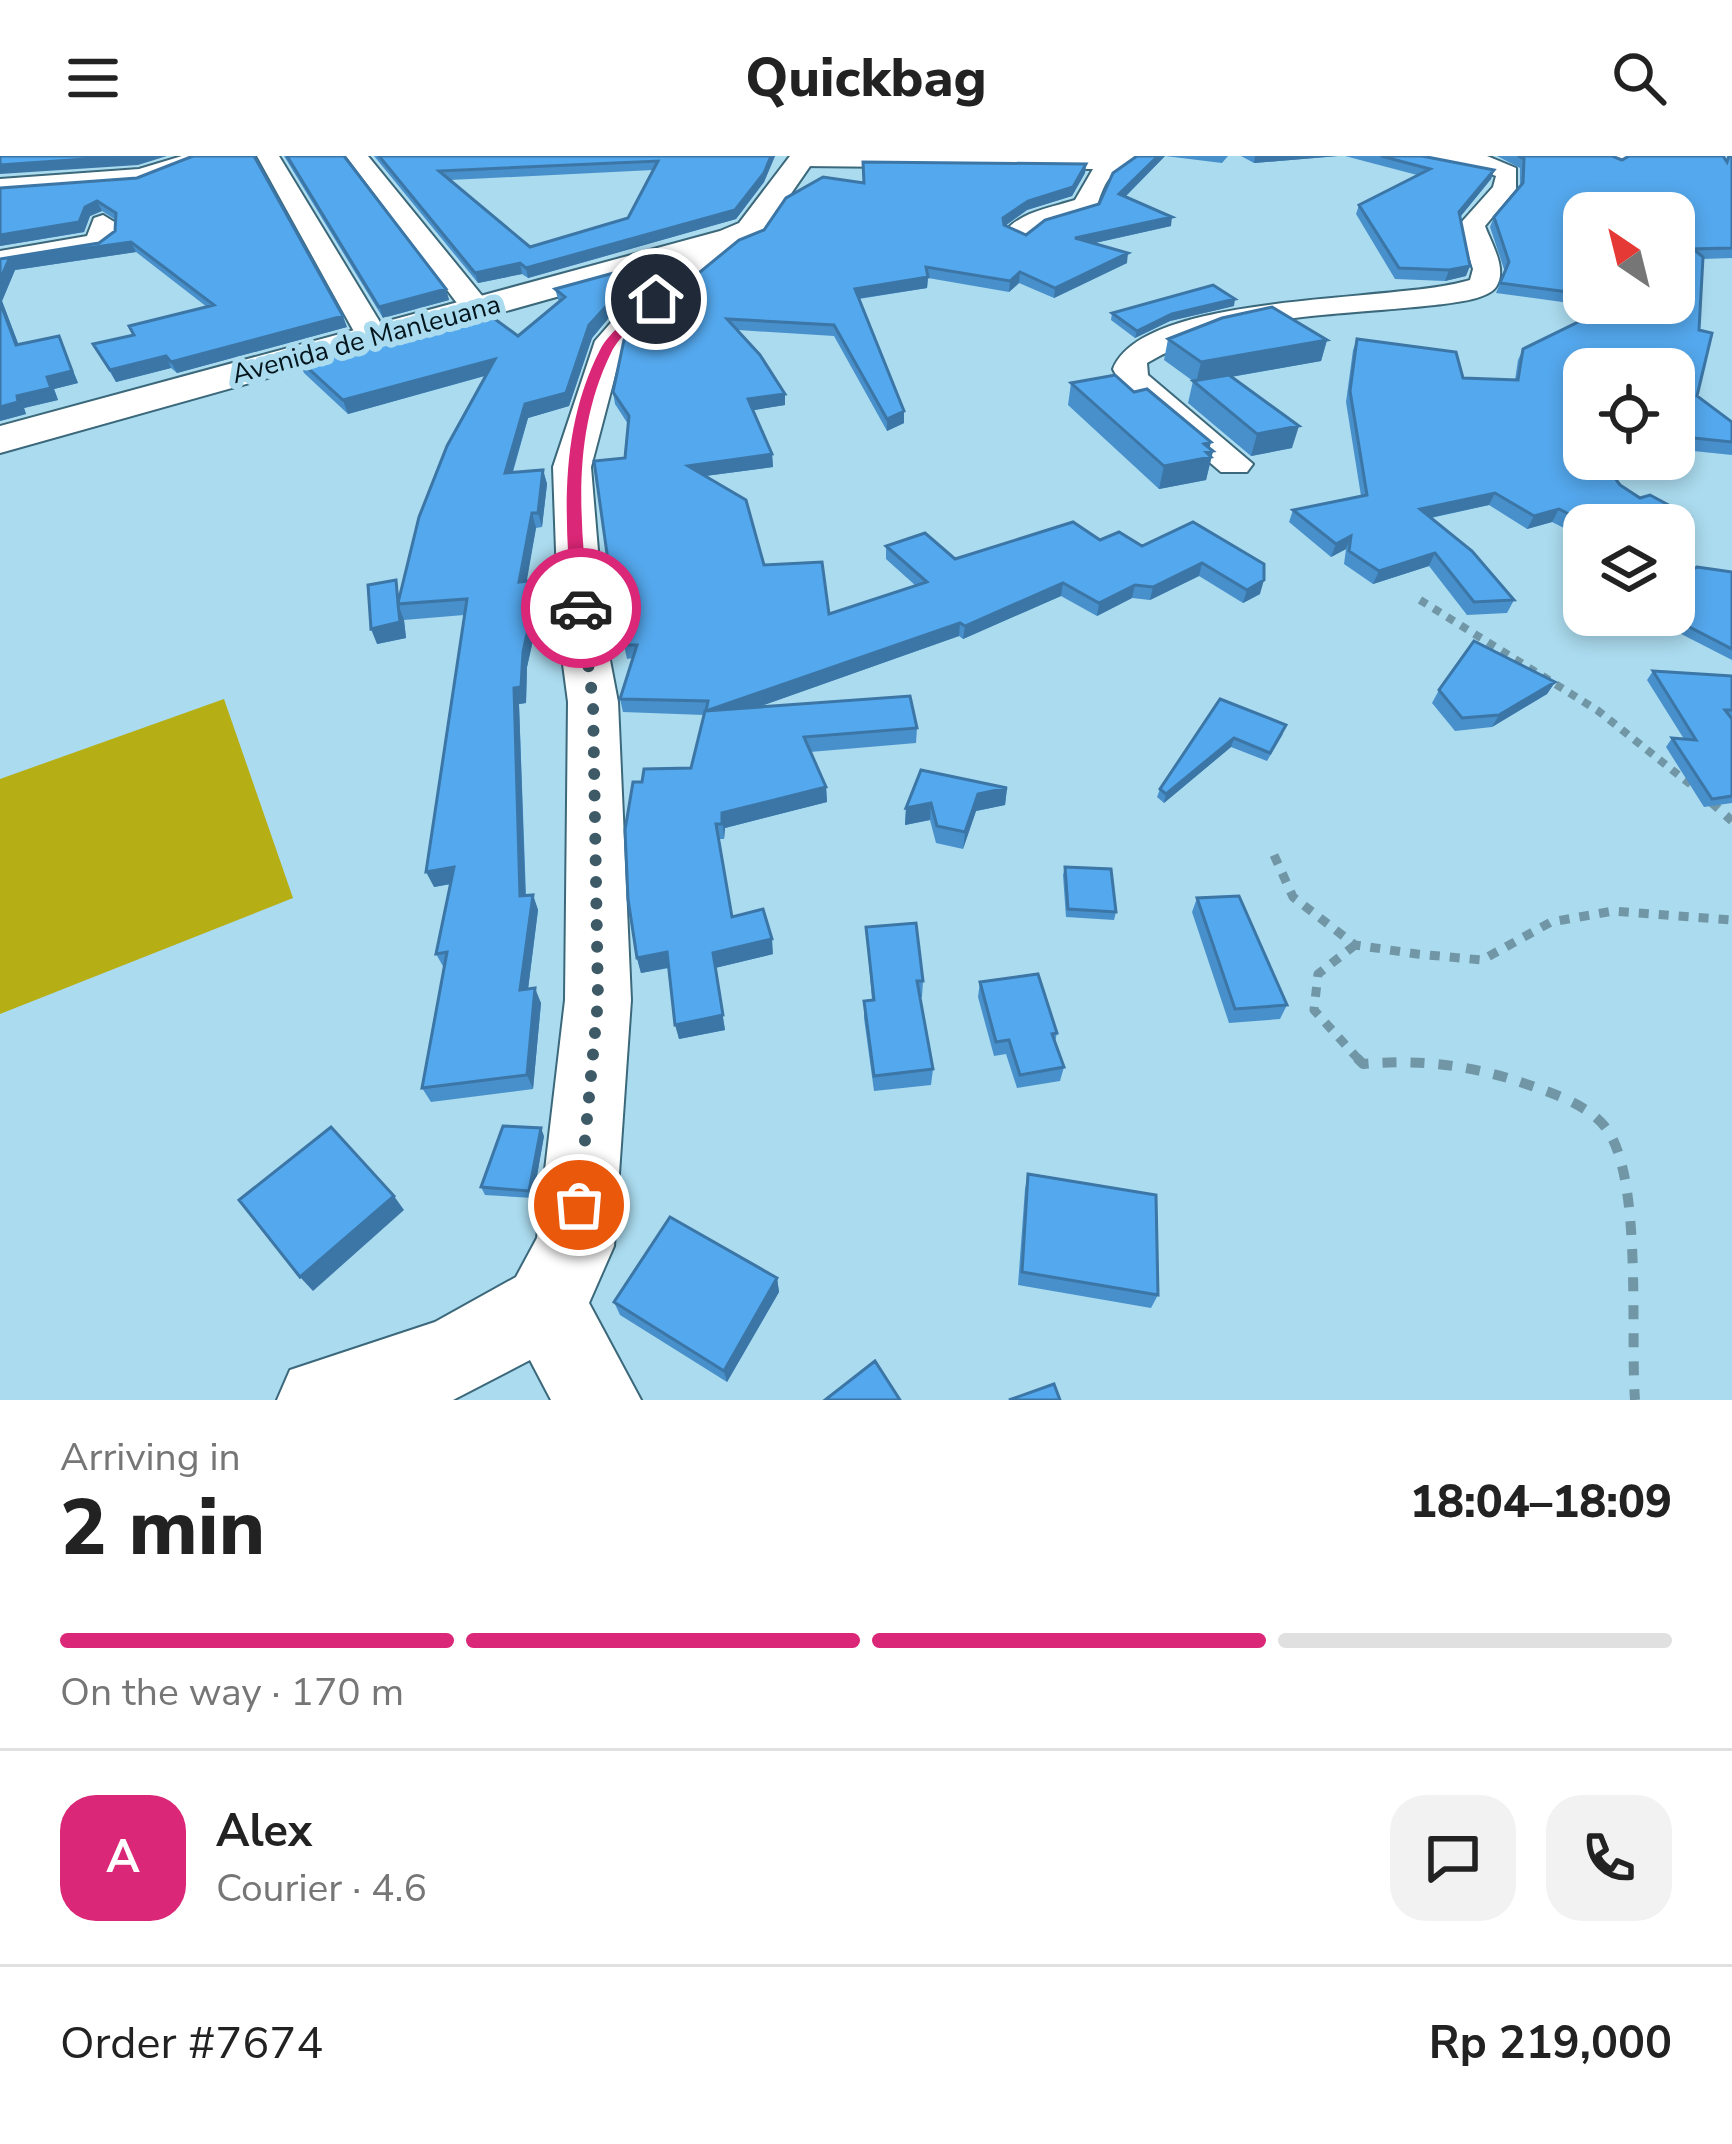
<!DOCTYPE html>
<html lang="en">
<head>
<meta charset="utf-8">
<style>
  :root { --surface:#fff; --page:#f2f2f2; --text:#222; --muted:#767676; --line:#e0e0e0; --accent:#db2777 }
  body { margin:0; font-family:"Nunito Sans",sans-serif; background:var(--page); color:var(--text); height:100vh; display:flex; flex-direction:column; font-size:45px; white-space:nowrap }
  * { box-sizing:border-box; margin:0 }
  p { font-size:39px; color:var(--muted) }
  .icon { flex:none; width:66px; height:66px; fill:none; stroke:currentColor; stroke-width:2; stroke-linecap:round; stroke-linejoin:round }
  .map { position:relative; height:1244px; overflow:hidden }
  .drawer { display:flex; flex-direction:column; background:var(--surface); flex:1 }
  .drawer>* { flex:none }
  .needle { width:78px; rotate:325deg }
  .fabs { position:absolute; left:1563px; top:36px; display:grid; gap:24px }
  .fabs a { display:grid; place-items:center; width:132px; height:132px; border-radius:24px; background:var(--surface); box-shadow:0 6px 18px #0003; font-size:60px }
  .pin { position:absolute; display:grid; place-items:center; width:102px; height:102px; color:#fff; margin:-51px; border:6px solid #fff; border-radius:50%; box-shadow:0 3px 12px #0007 }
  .courier { position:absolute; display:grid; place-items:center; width:120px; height:120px; margin:-60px; border:9px solid #db2777; border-radius:50%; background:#fff; color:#222; box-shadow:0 3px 15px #0007 }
  .headline em { font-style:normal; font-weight:800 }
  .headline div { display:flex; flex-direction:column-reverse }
  .headline { display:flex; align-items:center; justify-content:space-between; height:204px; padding:0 60px }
  h1 { font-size:78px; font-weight:800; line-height:90px }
  .bar { display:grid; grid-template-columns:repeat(4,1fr); gap:18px 12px; align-content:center; height:144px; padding:0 60px }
  .bar i { height:15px; border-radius:9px; background:var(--line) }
  .bar .current { background:var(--accent) }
  .bar p { grid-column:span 4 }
  .line { display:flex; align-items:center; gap:30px; padding:0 60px; border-top:3px solid var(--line) }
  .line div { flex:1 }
  .round { display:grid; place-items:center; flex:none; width:126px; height:126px; border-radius:36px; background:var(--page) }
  header { display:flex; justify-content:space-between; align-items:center; height:156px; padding:0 60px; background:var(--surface); font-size:54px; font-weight:800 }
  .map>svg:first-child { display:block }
  .green { fill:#b6ae15 }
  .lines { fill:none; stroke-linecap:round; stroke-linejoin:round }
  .minor-casing { stroke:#3b687a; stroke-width:4 }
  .major-casing { stroke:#3b687a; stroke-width:4 }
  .path-far2 { stroke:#7197a7; stroke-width:8; stroke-dasharray:8 8; stroke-linecap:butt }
  .path-far1 { stroke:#7197a7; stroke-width:9; stroke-dasharray:10 10; stroke-linecap:butt }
  .path { stroke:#7197a7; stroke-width:10; stroke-dasharray:14 14; stroke-linecap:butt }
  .minor { fill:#fff; fill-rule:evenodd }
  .major { fill:#fff; fill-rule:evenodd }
  .wall { fill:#4890cc; fill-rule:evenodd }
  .shaded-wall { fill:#3b76a6 }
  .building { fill:#54a8ed; stroke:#3b76a6; stroke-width:3; fill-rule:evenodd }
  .route { fill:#db2777 }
  .done { stroke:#3e5a66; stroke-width:12; stroke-dasharray:0 21.6 }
  .labels { text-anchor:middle; stroke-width:12; stroke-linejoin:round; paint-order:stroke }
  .far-street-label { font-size:27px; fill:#03151c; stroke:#abdbef }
</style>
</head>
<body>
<header><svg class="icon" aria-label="menu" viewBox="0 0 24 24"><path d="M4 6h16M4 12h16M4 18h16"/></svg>Quickbag<svg class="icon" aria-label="search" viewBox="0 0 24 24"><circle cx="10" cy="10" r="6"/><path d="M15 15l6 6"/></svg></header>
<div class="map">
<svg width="1732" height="1244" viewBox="0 0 1732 1244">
  <rect width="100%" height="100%" fill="#abdbef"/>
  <path class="green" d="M224 543 293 742 0 858V623Z"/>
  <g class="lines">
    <defs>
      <path id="minor" d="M182 0H216L141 27 0 37V23L139 13Z
        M257 0H279L389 181 384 188 373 190 357 181Z
        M346 0H368L488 147 492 153 488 159H466Z
        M793 0H1142C1112 21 1109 12 1096 53L1042 70 1022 85 1005 75C1023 55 1050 52 1075 44L1093 13 802 10 794 8Z
        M1407 0H1487L1516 12V33L1485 70C1491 87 1508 113 1496 131 1487 144 1451 147 1435 149 1338 160 1235 156 1147 207L1148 219 1253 308 1247 316H1221L1122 231 1113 213C1143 135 1399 147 1470 124L1473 113 1459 69 1493 31 1496 20C1469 8 1424 12 1407 0Z
        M1609 0H1633L1619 9 1611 7Z
        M103 59 116 67 117 82 103 93 0 111V95L87 80 94 62Z
        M731 74 744 82 740 88 637 174 622 193 591 311 605 478 618 546 631 844 614 1090 589 1147 641 1244H551L530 1204 453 1244H277L290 1214 435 1166 516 1121 537 1082 565 844 568 546 559 478 553 311 595 185 615 162 722 76Z"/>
      <path id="major" d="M790 0H817L761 81 742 89 0 297V270L720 75 739 67Z"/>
    </defs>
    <use href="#minor" class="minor-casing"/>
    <use href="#major" class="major-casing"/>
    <path class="path-far2" d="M1420 444 1597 554 1695 632"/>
    <path class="path-far1" d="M1711 646 1732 665
      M1274 699 1293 741 1355 789 1417 798 1482 804 1551 766 1613 755 1732 764
      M1355 789 1318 818 1314 854 1360 905"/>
    <path class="path" d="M1357 902 1363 908C1420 903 1472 909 1526 928 1552 937 1589 949 1606 972 1643 1021 1630 1179 1635 1244"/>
    <use href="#minor" class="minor"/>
    <use href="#major" class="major"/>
  </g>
  <path class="wall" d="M284 0H344L446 133 449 144 383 162Z
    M374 0H775L764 26 736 63 528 122 522 118 478 127ZM653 14 628 62 530 91 450 24Z
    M1137 0H1228L1222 7 1165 0 1125 41 1171 70 1094 87 1127 107 1054 142 1019 127 1009 136 928 122 927 132 859 143 904 255V267L887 275 834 180 738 174 785 249 753 254 772 298 773 311 705 320 764 409 829 458 916 430 886 403V390L955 403 1100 384 1142 390 1193 366 1260 438 1243 447 1199 420 1150 444 1132 442 1097 460 1061 440 963 483 959 480 758 551 917 572 916 587 810 596 826 631 827 646 725 672 724 683H719L732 761 773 798 715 812 725 874 679 883 669 812 641 817 637 802 642 626 691 612 704 559 623 556 620 543 633 502 627 503 624 489 630 454 609 455 606 442 628 268 615 248 613 236 864 27 1086 8 1085 17 1072 40 1027 54 1005 70 1026 79 1099 48Z
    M1241 0H1338L1254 7Z
    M1345 0H1422L1494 14 1491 23 1460 61 1466 120 1445 125 1395 123 1356 58 1359 49 1417 19Z
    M1497 0H1612L1622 4 1726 5 1728 0H1732V102L1703 103 1697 240 1732 266V299L1674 293V213H1584V278H1582L1620 329 1640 342 1689 360 1681 373 1674 375V369H1584V382L1552 366 1527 373 1489 349 1431 362 1514 444 1507 457 1467 459 1429 410 1373 428 1344 408 1346 393 1331 401 1289 366 1293 354 1361 340 1346 246 1353 194 1357 183 1463 222 1515 224 1518 204 1523 193 1606 152 1496 137 1505 116 1490 71 1494 61 1520 31V12ZM1584 57 1674 147H1584Z
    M137 22 347 171 177 217 171 212 116 226 93 188 134 179 207 151 136 96 15 114 2 145 18 188 59 180 78 227 54 233 58 244 24 252 26 258 0 265V103L99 87 115 75 116 64 102 55 90 60 84 76 0 90V32Z
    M665 103 666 115 612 158 592 182 569 250 528 262 513 316 543 314 547 328 542 371 536 372 526 425 539 424 543 439 527 511 526 547 519 548 526 739H533L538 754 528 833 541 847 533 933 431 946 422 932 444 812 436 798 451 728 434 731 464 459 404 464 406 482 377 488 401 436 485 220 348 258 304 217 298 203 518 180 559 146 555 133Z
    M1234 150 1170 165 1135 182 1111 164 1112 157Z
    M1168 183 1327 184 1321 205 1231 221 1292 292 1251 300 1188 247 1193 225 1164 204Z
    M1071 227 1210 292 1213 295 1206 324 1159 333 1068 249Z
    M1732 416V504L1644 459H1674Z
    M1653 515 1732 520V647L1704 651 1666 591 1672 582 1684 583 1647 524Z
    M1555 526 1547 538 1492 571 1455 575 1432 547 1439 534Z
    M1220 543 1283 578 1267 605 1231 591 1164 647 1157 641 1160 633Z
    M1007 632 1005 649 976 655 963 693 936 687 930 664 905 669 906 652Z
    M1065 711 1116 756 1114 764 1066 761 1063 719Z
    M1197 742 1287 849 1280 863 1229 867 1192 756Z
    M866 771 923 825 922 841H920L933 913 931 929 874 935 864 862V845L872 844Z
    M980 826 1057 877 1055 886 1064 911 1060 925 1017 932 1006 898 994 900 978 841Z
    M544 980 533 1042 485 1039 481 1031Z
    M1028 1018 1158 1139 1151 1152 1018 1129 1025 1033Z
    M777 1122 779 1136 727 1226 620 1159 614 1146Z"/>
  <path class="shaded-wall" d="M128 0H167L138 9 0 18V9Z
    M771 0H775L764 26 736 63 528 122 526 112Z
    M1158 0H1165L1118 48 1119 38Z
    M1255 0H1338L1254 7Z
    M1086 8 1085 17 1072 40 1027 54 1002 72 1003 62Z
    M1494 14 1491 23 1456 66 1459 56Z
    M97 45 102 55 90 60 84 76 0 90V79Z
    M1172 61 1171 70 1073 92 1075 82Z
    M131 86 136 96 15 114 2 145 23 200 16 189 0 146V124L9 103Z
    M1128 97 1127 107 1054 142 1055 132Z
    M665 103 666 115 612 158 592 182 569 250 528 262 508 331 505 317 525 248 610 146Z
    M520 107 522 118 478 127 475 117Z
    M1470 110 1466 120 1445 125 1449 114Z
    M1020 116 1019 127 1009 136 1010 125Z
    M928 121 927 132 855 143V133Z
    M446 133 449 144 383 162 379 151Z
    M1235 143 1234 150 1170 165 1135 182 1137 175 1172 158Z
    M343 160 347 171 177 217 171 206Z
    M59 180 78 227 54 233 58 244 24 252 26 258 0 265V251L47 221Z
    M1327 184 1321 205 1196 227 1201 206Z
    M166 200 171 212 116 226 110 214Z
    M495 203 498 216 348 258 343 244Z
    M785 238V249L749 255 748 243Z
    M904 255V267L887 275V263Z
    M1299 270 1292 292 1251 300 1257 278Z
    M1211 286 1209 295H1213L1206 324 1159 333 1164 310 1204 288Z
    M772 298 773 311 690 322 688 310Z
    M543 314 547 328 542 371 538 357Z
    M1495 337 1489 349 1414 365 1420 353Z
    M1559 353 1552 366 1527 373 1534 360Z
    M532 357 536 372 524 441 519 426Z
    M1689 360 1681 373 1674 375V369H1660Z
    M1351 380 1346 393 1331 401 1336 388Z
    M1435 397 1429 410 1373 428 1379 415Z
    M1202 407 1199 420 1150 444 1153 431Z
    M539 424 543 439 527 511 526 547 519 548 526 755 520 740 514 532Z
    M1264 424 1260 438 1243 447 1247 434Z
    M1063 427 1061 440 963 483 965 470Z
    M1135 429 1132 442 1097 460 1099 447Z
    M398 448 404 464 406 482 377 488 371 473Z
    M960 467 959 480 708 569 706 555Z
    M1555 526 1547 538 1492 571 1499 559Z
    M1234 582 1231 591 1164 647 1166 638Z
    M826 631 827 646 725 672 724 683 722 657Z
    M1007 632 1005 649 976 655 963 693 965 676 978 638Z
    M931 647 930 664 905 669 906 652Z
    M454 711 461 726 434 731 426 716Z
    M533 739 538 754 526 849 520 834Z
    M772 783 773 798 715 812 725 874 679 883 675 869 713 797Z
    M667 796 671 811 641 817 637 802Z
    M535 832 541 847 533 933 527 919Z
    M541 972 544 980 533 1042 529 1035Z
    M394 1040 404 1054 313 1135 300 1121Z
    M777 1122 779 1136 727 1226 724 1215Z"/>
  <path class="building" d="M0 0H128L0 9Z
    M193 0H254L343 160 171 206 166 200 110 214 93 188 134 179 129 170 214 149 131 86 9 103 0 124V103L99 87 115 75 116 57 97 45 85 51 79 66 0 79V32L137 22Z
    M287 0H344L446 133 379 151Z
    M379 0H771L764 17 735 54 526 112 520 107 475 117ZM658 5 628 62 530 91 439 15Z
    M1137 0H1158L1119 38 1172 61 1075 82 1128 97 1055 132 1020 116 1010 125 926 111 928 121 855 133 904 255 887 263 834 169 727 163 760 199 785 238 748 243 772 298 688 310 746 344 764 409 822 406 829 458 927 426 886 390 925 377 955 403 1073 366 1100 384 1119 376 1142 390 1193 366 1264 408V424L1247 434 1202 407 1153 431 1135 429 1099 447 1063 427 965 470 960 467 706 555 708 545 620 543 637 489H624L633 441 606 442 610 419 594 305 625 302 629 260 613 236 624 184 639 166 739 84 764 74 786 42 823 21 864 27 863 6 1086 8 1073 31 1028 45 1003 62 1004 69 1026 79 1045 64 1099 48 1113 17Z
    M1381 0H1422L1494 14 1459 56 1470 110 1449 114 1399 112 1359 49 1430 13Z
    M1518 0H1612L1622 4 1629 0H1723L1727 6 1729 0H1732V92L1693 93 1703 101 1699 174 1712 177 1697 240 1732 266V286L1674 280V213H1584V265L1572 264 1584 280V303H1601L1620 329 1640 342 1650 339 1689 360 1660 369H1590L1559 353 1534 360 1495 337 1420 353 1472 395 1514 444 1474 446 1435 397 1379 415 1349 395 1351 380 1336 388 1293 354 1367 339 1350 235 1357 183 1456 196 1463 222 1518 224 1523 193 1617 147H1674V57H1584V138L1500 127 1509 106 1494 61 1523 27 1524 3Z
    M665 103 610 146 589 169 566 237 525 248 505 317 543 314 538 357H532L519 426 539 424 523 496 521 531 514 532 520 740 533 739 520 834 535 832 527 919 422 932 447 796 436 798 454 711 426 716 467 443 398 448 400 466 371 473 368 429 396 424 398 447 419 361 447 290 495 203 343 244 298 203 481 153 518 180 565 141 555 133Z
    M1213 129 1235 143 1172 158 1137 175 1112 157Z
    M0 146 16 189 59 180 72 215 47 221 51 232 17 240 18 246 0 251Z
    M1272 151 1327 184 1201 206 1168 183 1222 162Z
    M1115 219 1134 236 1147 233 1211 286 1204 288 1213 295 1206 296 1211 301 1164 310 1071 227Z
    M1229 219 1299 270 1257 278 1193 225Z
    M1697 411 1732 416V493L1666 459H1674V424Z
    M1474 485 1555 526 1499 559 1462 562 1439 534Z
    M1653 515 1732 520V554H1725L1732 563V640L1712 643 1672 582 1696 584Z
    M910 540 917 572 804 581 826 631 722 657V668H716L732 761 763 753 772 783 713 797 723 859 675 869 667 796 637 802 628 743 625 674 633 626H642L644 613 691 612 705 555Z
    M1220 543 1286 569 1270 597 1234 582 1166 638 1160 633Z
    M921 614 1007 632 978 638 965 676 937 670 931 647 906 652Z
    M1065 711 1111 713 1116 756 1068 753Z
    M1239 740 1287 849 1235 853 1197 742Z
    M916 767 923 825H917L933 913 874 920 864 845 874 844 866 771Z
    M1038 818 1057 877 1052 878 1064 911 1020 919 1009 884 996 886 980 826Z
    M503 970 541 972 529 1035 481 1031Z
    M331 971 394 1040 300 1121 239 1044Z
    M1028 1018 1156 1039 1158 1139 1022 1116Z
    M670 1061 777 1122 724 1215 614 1146Z
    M875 1205 900 1244H825Z
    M1054 1228 1060 1244H1009Z"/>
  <path class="route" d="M653 141 662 143C647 160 620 177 611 197 571 279 580 364 589 452L581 456 572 452C565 364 558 276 600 194 610 174 637 156 653 141Z"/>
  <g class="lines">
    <path class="done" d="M579 1049 598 844 593 546 581 452"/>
  </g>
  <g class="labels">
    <g class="far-street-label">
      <text transform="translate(366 183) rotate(-15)" y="9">Avenida de Manleuana</text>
    </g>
  </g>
</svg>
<div class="fabs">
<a><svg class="needle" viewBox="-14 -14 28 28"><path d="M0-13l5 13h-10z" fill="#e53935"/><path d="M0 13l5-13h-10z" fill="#767676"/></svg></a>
<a><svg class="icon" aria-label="locate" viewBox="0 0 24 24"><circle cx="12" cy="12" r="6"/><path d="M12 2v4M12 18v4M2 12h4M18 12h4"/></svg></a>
<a><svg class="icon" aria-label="layers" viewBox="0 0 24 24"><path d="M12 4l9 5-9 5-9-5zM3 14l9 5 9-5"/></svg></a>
</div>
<div class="pin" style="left:579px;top:1049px;background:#ea580c"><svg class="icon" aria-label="bag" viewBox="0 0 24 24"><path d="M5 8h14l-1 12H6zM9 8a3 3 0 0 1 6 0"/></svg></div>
<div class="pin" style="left:656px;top:143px;background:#1f2937"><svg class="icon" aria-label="home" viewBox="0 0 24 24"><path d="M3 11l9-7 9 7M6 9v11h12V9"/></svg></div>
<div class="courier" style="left:581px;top:452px"><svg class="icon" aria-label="car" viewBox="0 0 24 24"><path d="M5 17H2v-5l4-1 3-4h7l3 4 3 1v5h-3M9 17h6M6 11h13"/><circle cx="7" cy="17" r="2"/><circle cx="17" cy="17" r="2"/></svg></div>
</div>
<section class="drawer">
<div class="headline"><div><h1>2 min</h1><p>Arriving in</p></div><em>18:04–18:09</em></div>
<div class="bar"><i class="current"></i><i class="current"></i><i class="current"></i><i></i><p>On the way · 170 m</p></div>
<div class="line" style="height:216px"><b class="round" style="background:var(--accent);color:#fff">A</b><div><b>Alex</b><p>Courier · 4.6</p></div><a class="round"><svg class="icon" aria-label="chat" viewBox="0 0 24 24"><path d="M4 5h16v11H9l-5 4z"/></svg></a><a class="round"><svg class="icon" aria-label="phone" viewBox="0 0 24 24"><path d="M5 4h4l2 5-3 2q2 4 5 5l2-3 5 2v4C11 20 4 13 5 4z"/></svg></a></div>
<div class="line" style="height:156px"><div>Order #7674</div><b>Rp 219,000</b></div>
</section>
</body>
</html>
